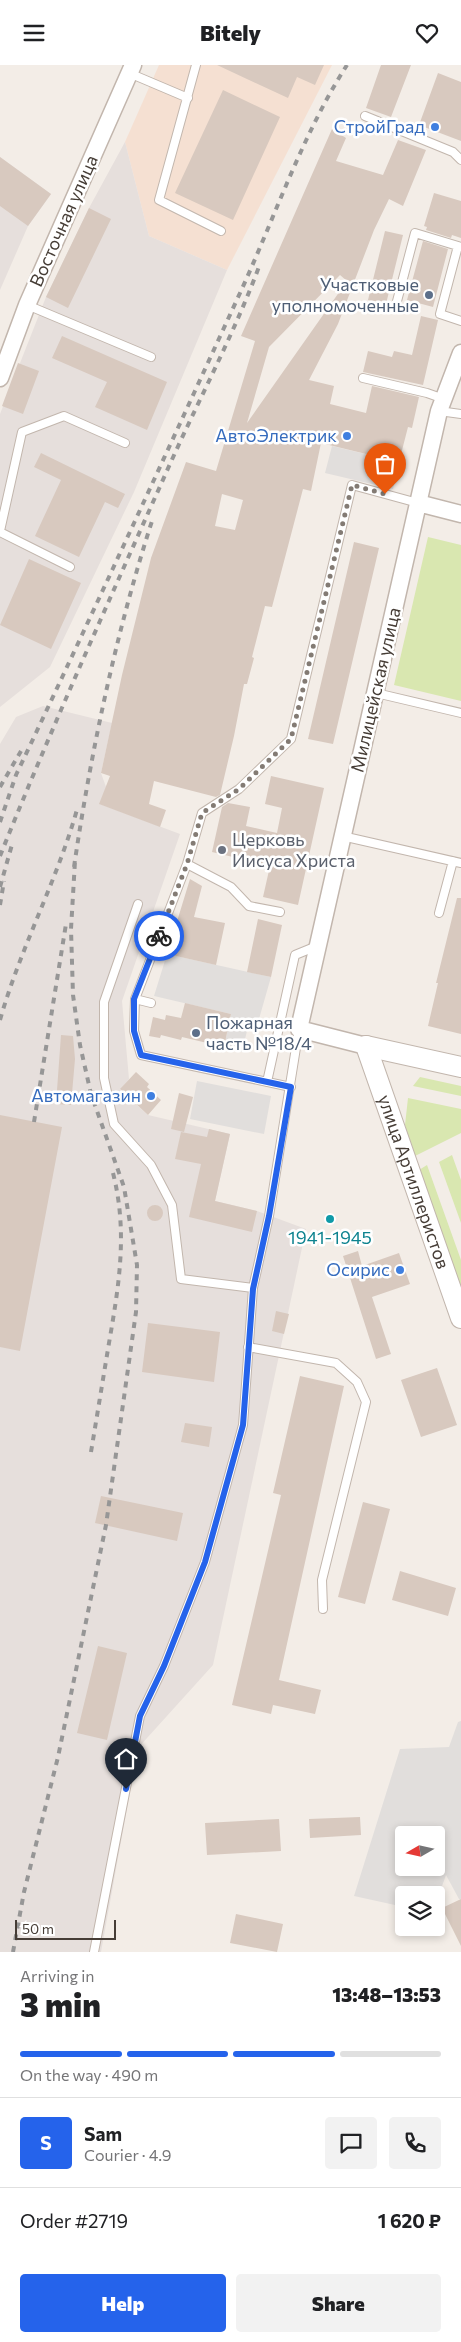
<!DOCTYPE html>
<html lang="en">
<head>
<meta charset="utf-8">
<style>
  :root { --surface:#fff; --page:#f2f2f2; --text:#202124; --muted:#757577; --line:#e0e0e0; --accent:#2563eb }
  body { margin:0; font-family:Commissioner,sans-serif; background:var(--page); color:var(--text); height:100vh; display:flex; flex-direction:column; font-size:19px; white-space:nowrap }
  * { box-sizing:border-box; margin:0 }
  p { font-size:16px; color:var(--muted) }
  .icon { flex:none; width:28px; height:28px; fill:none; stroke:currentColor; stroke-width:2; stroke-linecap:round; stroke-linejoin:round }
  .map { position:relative; height:1887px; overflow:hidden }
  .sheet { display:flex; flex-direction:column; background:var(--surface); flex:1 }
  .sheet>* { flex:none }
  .needle { width:32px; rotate:261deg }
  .buttons { position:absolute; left:395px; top:1761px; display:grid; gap:10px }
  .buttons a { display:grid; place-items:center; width:50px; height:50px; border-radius:5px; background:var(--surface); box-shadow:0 2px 8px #0003; font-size:25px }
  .scale { position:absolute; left:15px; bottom:12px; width:101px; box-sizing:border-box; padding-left:5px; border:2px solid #463d36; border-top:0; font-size:14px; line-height:18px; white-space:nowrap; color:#463d36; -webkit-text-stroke:4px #fff; paint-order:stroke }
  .pin { position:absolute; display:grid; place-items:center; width:42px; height:42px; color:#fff; margin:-51px -21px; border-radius:50% 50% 50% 0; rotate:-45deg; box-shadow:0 0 5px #0007 }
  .pin .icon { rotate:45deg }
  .courier { position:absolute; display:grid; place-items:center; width:50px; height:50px; margin:-25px; border:4px solid #2563eb; border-radius:50%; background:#fff; color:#222; box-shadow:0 1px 6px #0007 }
  .overview em { font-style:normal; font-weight:800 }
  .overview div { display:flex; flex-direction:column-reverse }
  .overview { display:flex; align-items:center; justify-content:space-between; height:85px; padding:0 20px }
  h1 { font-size:32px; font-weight:800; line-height:38px }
  .bar { display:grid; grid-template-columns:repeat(4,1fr); gap:8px 5px; align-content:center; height:60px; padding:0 20px }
  .bar i { height:6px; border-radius:4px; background:var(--line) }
  .bar .active { background:var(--accent) }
  .bar p { grid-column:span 4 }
  .line { display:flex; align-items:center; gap:12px; padding:0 20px; border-top:1px solid var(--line) }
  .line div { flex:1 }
  .round { display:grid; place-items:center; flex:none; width:52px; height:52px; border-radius:5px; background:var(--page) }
  .action { display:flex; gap:10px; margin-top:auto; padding:10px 20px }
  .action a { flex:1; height:58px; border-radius:5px; background:var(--accent); color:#fff; font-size:20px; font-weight:800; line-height:58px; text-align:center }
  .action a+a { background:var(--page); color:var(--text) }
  header { display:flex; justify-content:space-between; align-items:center; height:65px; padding:0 20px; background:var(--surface); font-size:22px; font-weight:800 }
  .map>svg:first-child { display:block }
  .commercial { fill:#f5e0d2 }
  .industrial { fill:#e6dfdc }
  .green { fill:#d9e7b0 }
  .parking { fill:#e1dedc; fill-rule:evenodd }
  .building { fill:#d8c9bf; fill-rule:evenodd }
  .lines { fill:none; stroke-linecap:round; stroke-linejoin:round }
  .service-casing { stroke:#c2b6ad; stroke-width:10 }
  .minor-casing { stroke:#c2b6ad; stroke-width:19 }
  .tertiary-casing { stroke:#c2b6ad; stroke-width:22 }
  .service { stroke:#fff; stroke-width:8 }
  .minor { stroke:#fff; stroke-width:16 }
  .tertiary { stroke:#fff; stroke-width:20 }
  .rail { stroke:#969696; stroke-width:4; stroke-dasharray:6 6; stroke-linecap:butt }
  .done { stroke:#837b74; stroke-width:5; stroke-dasharray:0 9 }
  .route { stroke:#2563eb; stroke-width:6 }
  .shop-dot { fill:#3f7fe0; stroke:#fff; stroke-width:2 }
  .service-dot { fill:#5c6f8a; stroke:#fff; stroke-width:2 }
  .worship-dot { fill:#6b7280; stroke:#fff; stroke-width:2 }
  .culture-dot { fill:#0f9aa8; stroke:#fff; stroke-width:2 }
  .labels { text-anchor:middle; stroke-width:5; stroke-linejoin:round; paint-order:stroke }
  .shop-label { font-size:18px; fill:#366cbe; stroke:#fff; text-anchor:end }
  .street-label { font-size:18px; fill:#463d36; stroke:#fff }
  .service-label { font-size:18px; fill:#4e5e75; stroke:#fff; text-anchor:end }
  .worship-label { font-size:18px; fill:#5b616d; stroke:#fff; text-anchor:start }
  .culture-label { font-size:18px; fill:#0d838f; stroke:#fff }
</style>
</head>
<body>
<header><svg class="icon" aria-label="menu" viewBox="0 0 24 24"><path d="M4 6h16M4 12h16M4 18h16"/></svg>Bitely<svg class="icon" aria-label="heart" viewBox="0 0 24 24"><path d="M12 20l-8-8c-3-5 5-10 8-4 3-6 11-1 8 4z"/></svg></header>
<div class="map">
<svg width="461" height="1887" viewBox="0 0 461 1887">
  <rect width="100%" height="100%" fill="#f3ede7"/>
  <path class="commercial" d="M159 0H332L227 205 149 171 125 77Z"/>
  <path class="industrial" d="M125 77 149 171 227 205 134 427 50 602 0 642V349L46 232 89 143Z
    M0 92 51 129 28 161 0 225Z
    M43 641 112 658 101 708 106 722 100 739 180 769 122 936 129 1014 120 1025 148 1050 230 1069 215 1136 257 1146 306 1164 213 1600 138 1683 101 1887H0V679L16 652Z"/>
  <path class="green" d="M428 472 461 480V636L394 620Z
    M420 1012 461 1021V1031L413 1021Z
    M408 1033 461 1044V1068L413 1092 405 1060Z
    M452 1090 461 1115V1158L439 1097Z
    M427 1100 461 1195V1224L419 1105Z"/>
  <path class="parking" d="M332 381 399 397 393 424 325 408Z
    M167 889 271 912 259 954 250 953 242 987 224 982 231 949 154 931Z
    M197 1016 271 1031 264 1069 190 1054Z
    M461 1656V1834H459L446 1810 436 1838V1830H404V1842L354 1831 400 1684 449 1682 458 1657ZM404 1770H436V1802H404Z"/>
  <path class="building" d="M217 0H324L315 20 297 12 288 33Z
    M381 0H411L391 52 366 43Z
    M438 8 461 17V76L419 60Z
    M223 25 280 52 233 155 175 128Z
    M332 64 346 73 336 96 383 110 398 75 426 85 403 141 389 134 374 165 338 259 309 315 334 321 330 339 366 348 372 321 419 332 412 363 408 362 399 397 321 378 311 426 303 424 272 542 265 541 252 592 254 593 247 619H244L234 671 220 730 216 732 154 716 149 739 166 745 160 762 99 739 110 711 101 708 122 610 151 493 186 397 216 406 255 276 241 271ZM340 210 347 216 247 358 269 282ZM222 429 243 435 235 465 215 461Z
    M0 92 51 129 28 161 0 141Z
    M434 128 461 136V173L452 170 451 173 426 165 427 162 424 161Z
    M89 143 111 154 68 243 46 232Z
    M385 166 403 170 386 239 368 235Z
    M423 176 448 184 433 242 407 235Z
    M421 251 438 255 423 320 363 307 368 286 392 292 394 286 412 290Z
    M62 271 167 317 147 365 95 342 107 317 52 293Z
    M18 298 39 306 23 349 2 341Z
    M41 388 125 429 118 443 105 437 79 492 35 471 61 415 34 402Z
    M354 477 379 483 333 679 308 674Z
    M29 494 81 518 51 584 0 560Z
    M271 711 324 723 298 840 263 832 270 801 212 787 222 742 228 738 250 742 246 761 277 768 282 743 265 739Z
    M190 814 202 821 194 852 225 858 216 900 167 889Z
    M457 833H461V969L428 961 438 918H436Z
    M258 854 282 860 271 912 247 907Z
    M185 938 231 949 224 982 182 972 181 975 161 970 160 973 149 971 153 952 165 955 166 950 181 953Z
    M61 970 73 971 75 994 71 1040 56 1039Z
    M136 1007 149 1019 147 1022 161 1035 148 1050 120 1024Z
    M179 1028 193 1032 184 1067 171 1064Z
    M0 1050 62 1062 20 1286 0 1282Z
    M209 1064 230 1069 215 1136 257 1146 252 1167 189 1152 201 1099 175 1094 181 1067 207 1072Z
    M147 1148a8 8 0 1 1 16 0a8 8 0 1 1-16 0Z
    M358 1186 362 1201 399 1188 410 1219 372 1232 391 1289 376 1294 343 1191Z
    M276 1246 289 1249 284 1269 272 1266Z
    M148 1258 220 1267 214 1317 142 1307Z
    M437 1303 457 1360 421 1372 401 1315Z
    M300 1311 344 1321 279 1615 321 1625 315 1649 273 1640 271 1649 232 1640 281 1430 273 1428Z
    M185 1358 212 1362 209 1382 181 1377Z
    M101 1431 183 1448 177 1476 95 1458Z
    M363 1437 390 1444 365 1539 338 1532Z
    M400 1506 456 1523 448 1551 392 1535Z
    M98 1581 127 1588 107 1675 77 1668Z
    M360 1752 361 1770 310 1773 309 1754Z
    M279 1754 281 1786 207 1790 205 1758Z
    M461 1834V1881L442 1843Z
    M236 1849 283 1859 277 1887 230 1878Z"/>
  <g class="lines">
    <defs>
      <path id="service" d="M196 0 159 135 221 166
        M129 8 188 33
        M365 51 453 87 461 95
        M458 181 440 249 461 256
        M27 240 151 292
        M396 240 415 168 461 182
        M363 313 427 328 444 334
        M439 346 461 349
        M0 466 22 367 64 351 125 378
        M0 467 70 502
        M376 628 461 648
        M342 771 461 798
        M187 799 231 822 249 841 280 847
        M138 839 104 937V1013L114 1059 151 1100 172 1140 181 1214 253 1223
        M439 848 453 796
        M135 934 151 938
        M267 1017 295 890 317 881
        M291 1022 141 990 134 966 135 934 187 799 202 748 239 724 291 674 352 420 418 438
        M248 1282 336 1298 357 1317 366 1337 322 1515 323 1544
        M94 1887 140 1651 164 1601 205 1497 243 1360 253 1223 269 1151 299 964"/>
      <path id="minor" d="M0 313 27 240 133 0
        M418 438 461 449
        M366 981 299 964 439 346 461 288"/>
      <g id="tertiary">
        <path id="s1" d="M366 981 461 1253"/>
        <path d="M366 981 461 1002"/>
      </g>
    </defs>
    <use href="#service" class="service-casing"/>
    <use href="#minor" class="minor-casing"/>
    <use href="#tertiary" class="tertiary-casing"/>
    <use href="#service" class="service"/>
    <use href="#minor" class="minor"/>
    <use href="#tertiary" class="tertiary"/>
    <path class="rail" d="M0 722 21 686
      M0 757 16 710C92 550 166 389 240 228 275 152 302 70 347 0
      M0 791C53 659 112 529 170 399 200 332 235 267 260 199
      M74 802C91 686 116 568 152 456
      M0 822 13 776
      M0 840 4 816
      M0 955C21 881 58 814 78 741
      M34 1057 66 859
      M91 1387C97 1351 103 1314 109 1278 119 1220 128 1167 113 1108
      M13 1887 24 1827 58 1692 106 1460 136 1247 137 1200 124 1122 91 1029 80 980 73 930 71 864 75 796"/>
  </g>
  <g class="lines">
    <path class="done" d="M159 871 187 799 202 748 239 724 291 674 352 420 385 429"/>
    <path class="route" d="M126 1724 140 1651 164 1601 205 1497 243 1360 253 1224 269 1151 291 1022 141 990 134 966V934L159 871"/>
  </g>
  <g class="shop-dot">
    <circle cx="435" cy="62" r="5"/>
    <circle cx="347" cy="371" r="5"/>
    <circle cx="151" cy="1031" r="5"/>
    <circle cx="400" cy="1205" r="5"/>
  </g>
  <g class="service-dot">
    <circle cx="429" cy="230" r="5"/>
    <circle cx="196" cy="968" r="5"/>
  </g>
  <circle class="worship-dot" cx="222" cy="785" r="5"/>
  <circle class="culture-dot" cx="330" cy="1154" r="5"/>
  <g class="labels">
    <g class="shop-label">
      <text x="425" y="68">СтройГрад</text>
      <text x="337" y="377">АвтоЭлектрик</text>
      <text x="141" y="1037">Автомагазин</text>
      <text x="390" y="1211">Осирис</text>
    </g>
    <g class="street-label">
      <text transform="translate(64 156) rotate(-66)" y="6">Восточная улица</text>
      <text transform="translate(376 625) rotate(-77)" y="6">Милицейская улица</text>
      <text dy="6" stroke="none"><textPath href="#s1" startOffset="144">улица Артиллеристов</textPath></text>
    </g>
    <g class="service-label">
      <text x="419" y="226">Участковые<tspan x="419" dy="21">уполномоченные</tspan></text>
      <text x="206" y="964" text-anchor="start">Пожарная<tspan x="206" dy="21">часть №18/4</tspan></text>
    </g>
    <g class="worship-label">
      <text x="232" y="781">Церковь<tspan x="232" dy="21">Иисуса Христа</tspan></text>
    </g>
    <g class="culture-label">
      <text x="330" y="1179">1941-1945</text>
    </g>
  </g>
</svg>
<div class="buttons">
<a><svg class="needle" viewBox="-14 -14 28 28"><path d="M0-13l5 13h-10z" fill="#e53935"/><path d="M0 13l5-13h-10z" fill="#757577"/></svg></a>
<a><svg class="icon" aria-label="layers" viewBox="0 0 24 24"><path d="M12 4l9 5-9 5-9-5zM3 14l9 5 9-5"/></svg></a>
</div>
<div class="scale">50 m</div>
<div class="pin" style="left:385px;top:429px;background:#ea580c"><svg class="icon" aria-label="bag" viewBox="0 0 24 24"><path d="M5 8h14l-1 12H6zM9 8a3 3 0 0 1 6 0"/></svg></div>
<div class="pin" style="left:126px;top:1724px;background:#1f2937"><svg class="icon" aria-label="home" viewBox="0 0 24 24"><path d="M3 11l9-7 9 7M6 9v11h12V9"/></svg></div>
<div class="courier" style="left:159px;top:871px"><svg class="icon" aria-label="bike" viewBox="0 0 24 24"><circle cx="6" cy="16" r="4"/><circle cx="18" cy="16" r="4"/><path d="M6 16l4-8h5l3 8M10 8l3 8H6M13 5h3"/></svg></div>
</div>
<section class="sheet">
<div class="overview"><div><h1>3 min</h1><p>Arriving in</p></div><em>13:48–13:53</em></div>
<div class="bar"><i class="active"></i><i class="active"></i><i class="active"></i><i></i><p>On the way · 490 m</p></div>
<div class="line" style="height:90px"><b class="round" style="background:var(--accent);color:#fff">S</b><div><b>Sam</b><p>Courier · 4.9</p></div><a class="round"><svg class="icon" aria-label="chat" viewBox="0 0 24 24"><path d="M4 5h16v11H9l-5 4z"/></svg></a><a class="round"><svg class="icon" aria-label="phone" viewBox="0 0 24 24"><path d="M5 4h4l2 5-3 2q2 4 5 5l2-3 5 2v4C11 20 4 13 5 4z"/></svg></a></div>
<div class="line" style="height:65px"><div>Order #2719</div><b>1 620 ₽</b></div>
<div class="action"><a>Help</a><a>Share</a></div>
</section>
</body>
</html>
